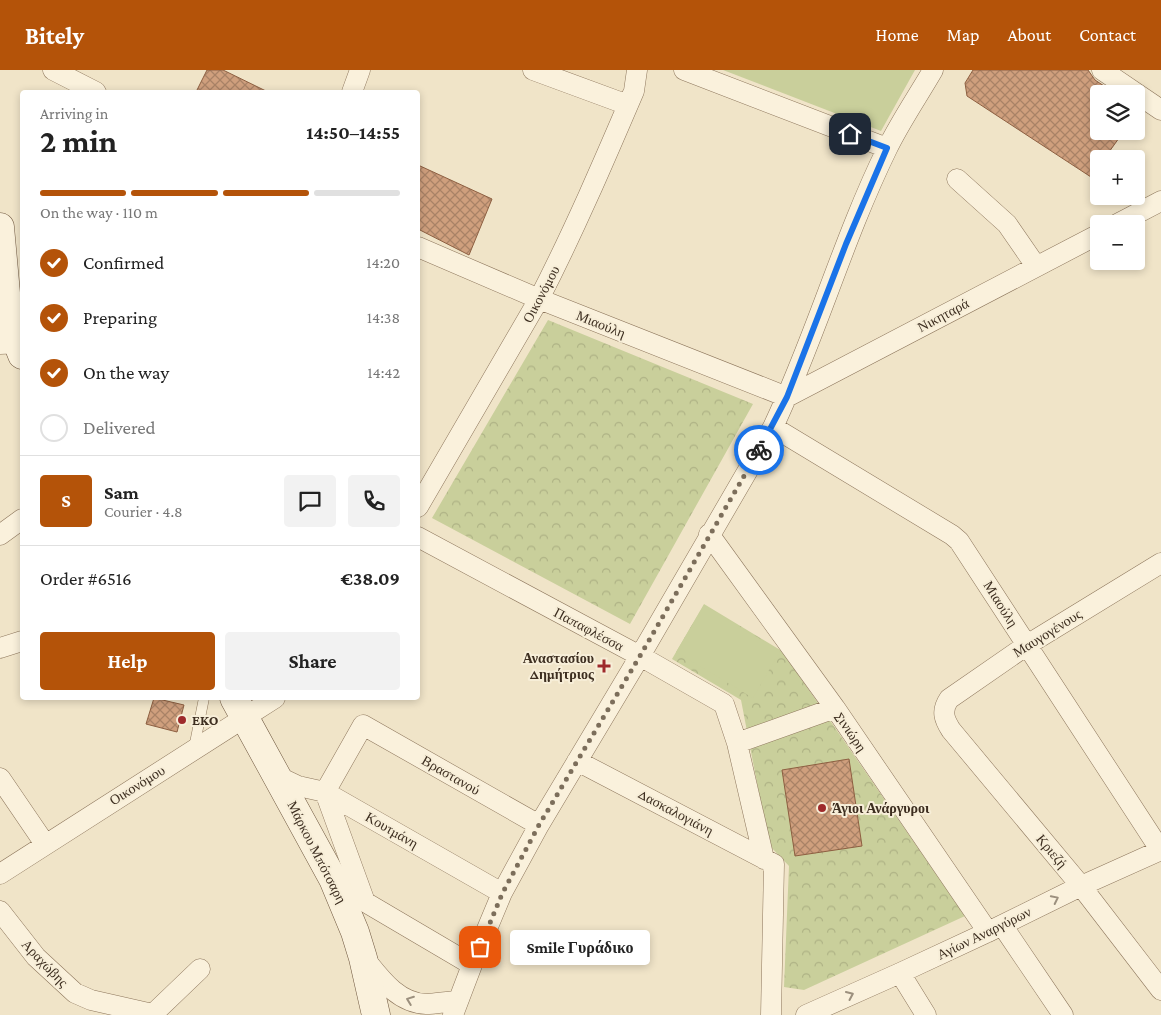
<!DOCTYPE html>
<html lang="en">
<head>
<meta charset="utf-8">
<style>
  :root { --surface:#fff; --page:#f2f2f2; --text:#222; --muted:#767676; --line:#e0e0e0; --accent:#b45309 }
  body { margin:0; font-family:"Crimson Pro",serif; background:var(--page); color:var(--text); height:100vh; display:flex; flex-direction:column; font-size:19px; white-space:nowrap }
  * { box-sizing:border-box; margin:0 }
  p { font-size:16px; color:var(--muted) }
  .icon { flex:none; width:28px; height:28px; fill:none; stroke:currentColor; stroke-width:2; stroke-linecap:round; stroke-linejoin:round }
  .map { position:relative; flex:1; overflow:hidden }
  .drawer { position:absolute; left:20px; top:20px; width:400px; height:610px; display:flex; flex-direction:column; background:var(--surface); border-radius:5px; box-shadow:0 2px 8px #0003 }
  .drawer>* { flex:none }
  .fabs { position:absolute; left:1090px; top:15px; display:grid; gap:10px }
  .fabs a { display:grid; place-items:center; width:55px; height:55px; border-radius:5px; background:var(--surface); box-shadow:0 2px 8px #0003; font-size:25px }
  .pin { position:absolute; display:grid; place-items:center; width:42px; height:42px; color:#fff; margin:-21px; border-radius:10px; box-shadow:0 2px 8px #0006 }
  .courier { position:absolute; display:grid; place-items:center; width:50px; height:50px; margin:-25px; border:4px solid #1a73e8; border-radius:50%; background:#fff; color:#222; box-shadow:0 1px 6px #0007 }
  .bubble { position:absolute; height:35px; border-radius:5px; background:var(--surface); box-shadow:0 2px 8px #0003; font-size:16px; font-weight:700; line-height:35px; text-align:center }
  .overview em { font-style:normal; font-weight:700 }
  .overview div { display:flex; flex-direction:column-reverse }
  .overview { display:flex; align-items:center; justify-content:space-between; height:85px; padding:0 20px }
  h1 { font-size:32px; font-weight:700; line-height:38px }
  .bar { display:grid; grid-template-columns:repeat(4,1fr); gap:8px 5px; align-content:center; height:60px; padding:0 20px }
  .bar i { height:6px; border-radius:4px; background:var(--line) }
  .bar .selected { background:var(--accent) }
  .bar p { grid-column:span 4 }
  .line { display:flex; align-items:center; gap:12px; padding:0 20px; border-top:1px solid var(--line) }
  .line div { flex:1 }
  .round { display:grid; place-items:center; flex:none; width:52px; height:52px; border-radius:5px; background:var(--page) }
  ol { padding:0 20px; list-style:none }
  li { display:flex; align-items:center; gap:15px; height:55px }
  li p { margin-inline-start:auto }
  li .icon { padding:5px; border-radius:50%; background:var(--accent); color:#fff; stroke-width:4 }
  li:last-child { color:var(--muted) }
  li i { width:28px; height:28px; border:2px solid var(--line); border-radius:50% }
  .button { display:flex; gap:10px; margin-top:auto; padding:10px 20px }
  .button a { flex:1; height:58px; border-radius:5px; background:var(--accent); color:#fff; font-size:20px; font-weight:700; line-height:58px; text-align:center }
  .button a+a { background:var(--page); color:var(--text) }
  header { display:flex; align-items:center; gap:30px; box-sizing:border-box; height:70px; padding:0 25px; background:var(--accent); color:#fff }
  header strong { font-size:24px }
  nav { display:flex; gap:28px; margin-inline-start:auto; font-size:18px }
  .map>svg:first-child { display:block }
  .park { fill:url(#park-crowns) }
  .pitch { fill:#c9cf9b }
  .building { fill:url(#building-cross-hatch); stroke:#8d5f41 }
  .lines { fill:none; stroke-linecap:round; stroke-linejoin:round }
  .lane-casing { stroke:#8d765c; stroke-width:11 }
  .street-casing { stroke:#8d765c; stroke-width:21 }
  .secondary-casing { stroke:#6f573f; stroke-width:29 }
  .lane { stroke:#faf1dc; stroke-width:10 }
  .street { stroke:#faf1dc; stroke-width:20 }
  .secondary { stroke:#faf1dc; stroke-width:28 }
  .oneway { stroke:#9c907e }
  .done { stroke:#7c6e5b; stroke-width:5; stroke-dasharray:0 9 }
  .route { stroke:#1a73e8; stroke-width:6 }
  .poi-dot { fill:#9e2a2b; stroke:#f7eed8; stroke-width:2 }
  .labels { text-anchor:middle; stroke-width:4; stroke-linejoin:round; paint-order:stroke }
  .street-label { font-size:14px; fill:#3d2e20; stroke:#f7eed8 }
  .poi-label { font-size:14px; font-weight:bold; fill:#3d2e20; stroke:#f7eed8; text-anchor:start }
</style>
</head>
<body>
<header>
<strong>Bitely</strong>
<nav><a>Home</a><a>Map</a><a>About</a><a>Contact</a></nav>
</header>
<div class="map">
<svg width="1161" height="945" viewBox="0 0 1161 945">
  <defs>
    <pattern id="park-crowns" width="20" height="18" patternUnits="userSpaceOnUse" patternTransform="scale(1.25)"><rect width="20" height="18" fill="#c9cf9b"/><path d="M2 6a3 3 0 1 1 6 0M12 15a3 3 0 1 1 6 0" fill="none" stroke="#aeb285"/></pattern>
    <pattern id="building-cross-hatch" width="8" height="8" patternUnits="userSpaceOnUse" patternTransform="scale(1.25)"><rect width="8" height="8" fill="#cf9f7d"/><path d="M0 0l8 8M0 8l8-8" fill="none" stroke="#a98266"/></pattern>
  </defs>
  <rect width="100%" height="100%" fill="#f0e4c8"/>
  <path class="park" d="M548 250 753 334 630 554 432 448Z
    M704 534 782 581 965 846 804 920 784 917 789 796 769 775 741 630 672 589Z"/>
  <path class="pitch" d="M723 0H915L881 61Z
    M704 535 780 581 753 628 676 582Z"/>
  <path class="building" d="M207 0H223L268 22H196Z
    M973 0H1088L1095 10 1116 24H1099V61H1124L1104 89H1099V97L1091 107 967 26 965 13Z
    M418 95 492 129 469 185 418 159Z
    M154 628 184 635 177 662 146 654Z
    M849 689 862 776 795 786 782 700Z"/>
  <g class="lines">
    <defs>
      <path id="lane" d="M194 678 204 628"/>
      <path id="street" d="M53 0 96 22
        M533 0 628 35
        M684 0 887 78
        M1102 0 1161 40
        M352 22 360 0
        M957 109 1007 154 1036 196
        M1117 154 1161 131
        M418 177 539 229 787 327 1099 164
        M0 274 22 273
        M773 357 952 465 959 471 1161 781
        M418 437 539 229C574 161 604 91 634 21L637 0
        M709 464 835 638 988 862
        M0 465 22 449
        M418 467 640 586 724 634 737 673 764 789
        M1161 493 1027 575 949 629C941 641 944 649 951 660L1081 816 1161 920
        M0 578 22 571
        M737 673 835 638
        M577 691 774 794 771 945
        M277 706 298 716 325 722 502 823
        M0 708 45 774
        M0 804 275 628
        M0 841 36 887 75 923 91 930 157 945
        M1002 855 1063 945
        M365 889C381 909 398 933 426 934 437 934 447 931 458 931
        M472 895 365 832 325 722 363 655 539 755
        M900 903 926 945
        M153 944 200 899
        M453 945 472 895 502 823 539 755 640 586 773 357C816 266 843 169 887 79 900 52 918 26 933 0
        M806 945 900 903 988 862 1081 816 1161 780"/>
      <path id="secondary" d="M0 157 8 245 11 257 22 285
        M234 628 333 809 355 862 363 888 376 945"/>
    </defs>
    <use href="#lane" class="lane-casing"/>
    <use href="#street" class="street-casing"/>
    <use href="#secondary" class="secondary-casing"/>
    <use href="#lane" class="lane"/>
    <use href="#street" class="street"/>
    <use href="#secondary" class="secondary"/>
  </g>
  <defs><path id="oneway-chevron" d="M-2-3.5L2.5 0L-2 3.5" fill="none" stroke-width="1.6" stroke-linecap="round" stroke-linejoin="round" transform="scale(1.25)"/></defs>
  <g class="oneway">
    <use href="#oneway-chevron" transform="translate(1055 829) rotate(-26)"/>
    <use href="#oneway-chevron" transform="translate(850 925) rotate(-24)"/>
    <use href="#oneway-chevron" transform="translate(410 930) rotate(-159)"/>
  </g>
  <g class="lines">
    <path class="done" d="M480 877 502 824 539 755 640 586 759 380"/>
    <path class="route" d="M759 380 787 327 846 174 887 78 850 64"/>
  </g>
  <g class="poi-dot">
    <path d="M601.5 588.5h5v5h5v5h-5v5h-5v-5h-5v-5h5z"/>
    <circle cx="182" cy="650" r="5"/>
    <circle cx="822" cy="738" r="5"/>
  </g>
  <g class="labels">
    <g class="street-label">
      <text transform="translate(541 224) rotate(-62)" y="5">Οικονόμου</text>
      <text transform="translate(943 245) rotate(-28)" y="5">Νικηταρά</text>
      <text transform="translate(601 254) rotate(22)" y="5">Μιαούλη</text>
      <text transform="translate(1001 534) rotate(58)" y="5">Μιαούλη</text>
      <text transform="translate(589 559) rotate(28)" y="5">Παπαφλέσσα</text>
      <text transform="translate(1047 563) rotate(-32)" y="5">Μαυγογένους</text>
      <text transform="translate(851 662) rotate(56)" y="5">Σινιώρη</text>
      <text transform="translate(451 705) rotate(30)" y="5">Βραστανού</text>
      <text transform="translate(137 715) rotate(-32)" y="5">Οικονόμου</text>
      <text transform="translate(676 742) rotate(28)" y="5">Δασκαλογιάνη</text>
      <text transform="translate(392 760) rotate(30)" y="5">Κουτμάνη</text>
      <text transform="translate(1052 781) rotate(50)" y="5">Κριεζή</text>
      <text transform="translate(317 782) rotate(63)" y="5">Μάρκου Μπότσαρη</text>
      <text transform="translate(984 863) rotate(-26)" y="5">Αγίων Αναργύρων</text>
      <text transform="translate(45 893) rotate(46)" y="5">Αραχώβης</text>
    </g>
    <g class="poi-label">
      <text x="594" y="593" text-anchor="end">Αναστασίου<tspan x="594" dy="16">Δημήτριος</tspan></text>
      <text x="192" y="655">EKO</text>
      <text x="832" y="743">Άγιοι Ανάργυροι</text>
    </g>
  </g>
</svg>
<div class="fabs">
<a><svg class="icon" aria-label="layers" viewBox="0 0 24 24"><path d="M12 4l9 5-9 5-9-5zM3 14l9 5 9-5"/></svg></a>
<a>+</a>
<a>−</a>
</div>
<div class="pin" style="left:480px;top:877px;background:#ea580c"><svg class="icon" aria-label="bag" viewBox="0 0 24 24"><path d="M5 8h14l-1 12H6zM9 8a3 3 0 0 1 6 0"/></svg></div>
<div class="pin" style="left:850px;top:64px;background:#1f2937"><svg class="icon" aria-label="home" viewBox="0 0 24 24"><path d="M3 11l9-7 9 7M6 9v11h12V9"/></svg></div>
<div class="courier" style="left:759px;top:380px"><svg class="icon" aria-label="bike" viewBox="0 0 24 24"><circle cx="6" cy="16" r="4"/><circle cx="18" cy="16" r="4"/><path d="M6 16l4-8h5l3 8M10 8l3 8H6M13 5h3"/></svg></div>
<div class="bubble" style="left:510px;top:860px;width:140px">Smile Γυράδικο</div>
<section class="drawer">
<div class="overview"><div><h1>2 min</h1><p>Arriving in</p></div><em>14:50–14:55</em></div>
<div class="bar"><i class="selected"></i><i class="selected"></i><i class="selected"></i><i></i><p>On the way · 110 m</p></div>
<ol>
<li><svg class="icon" aria-label="check" viewBox="0 0 24 24"><path d="M5 12l5 5 9-10"/></svg>Confirmed<p>14:20</p></li>
<li><svg class="icon" aria-label="check" viewBox="0 0 24 24"><path d="M5 12l5 5 9-10"/></svg>Preparing<p>14:38</p></li>
<li><svg class="icon" aria-label="check" viewBox="0 0 24 24"><path d="M5 12l5 5 9-10"/></svg>On the way<p>14:42</p></li>
<li><i></i>Delivered</li>
</ol>
<div class="line" style="height:90px"><b class="round" style="background:var(--accent);color:#fff">S</b><div><b>Sam</b><p>Courier · 4.8</p></div><a class="round"><svg class="icon" aria-label="chat" viewBox="0 0 24 24"><path d="M4 5h16v11H9l-5 4z"/></svg></a><a class="round"><svg class="icon" aria-label="phone" viewBox="0 0 24 24"><path d="M5 4h4l2 5-3 2q2 4 5 5l2-3 5 2v4C11 20 4 13 5 4z"/></svg></a></div>
<div class="line" style="height:65px"><div>Order #6516</div><b>€38.09</b></div>
<div class="button"><a>Help</a><a>Share</a></div>
</section>
</div>
</body>
</html>
